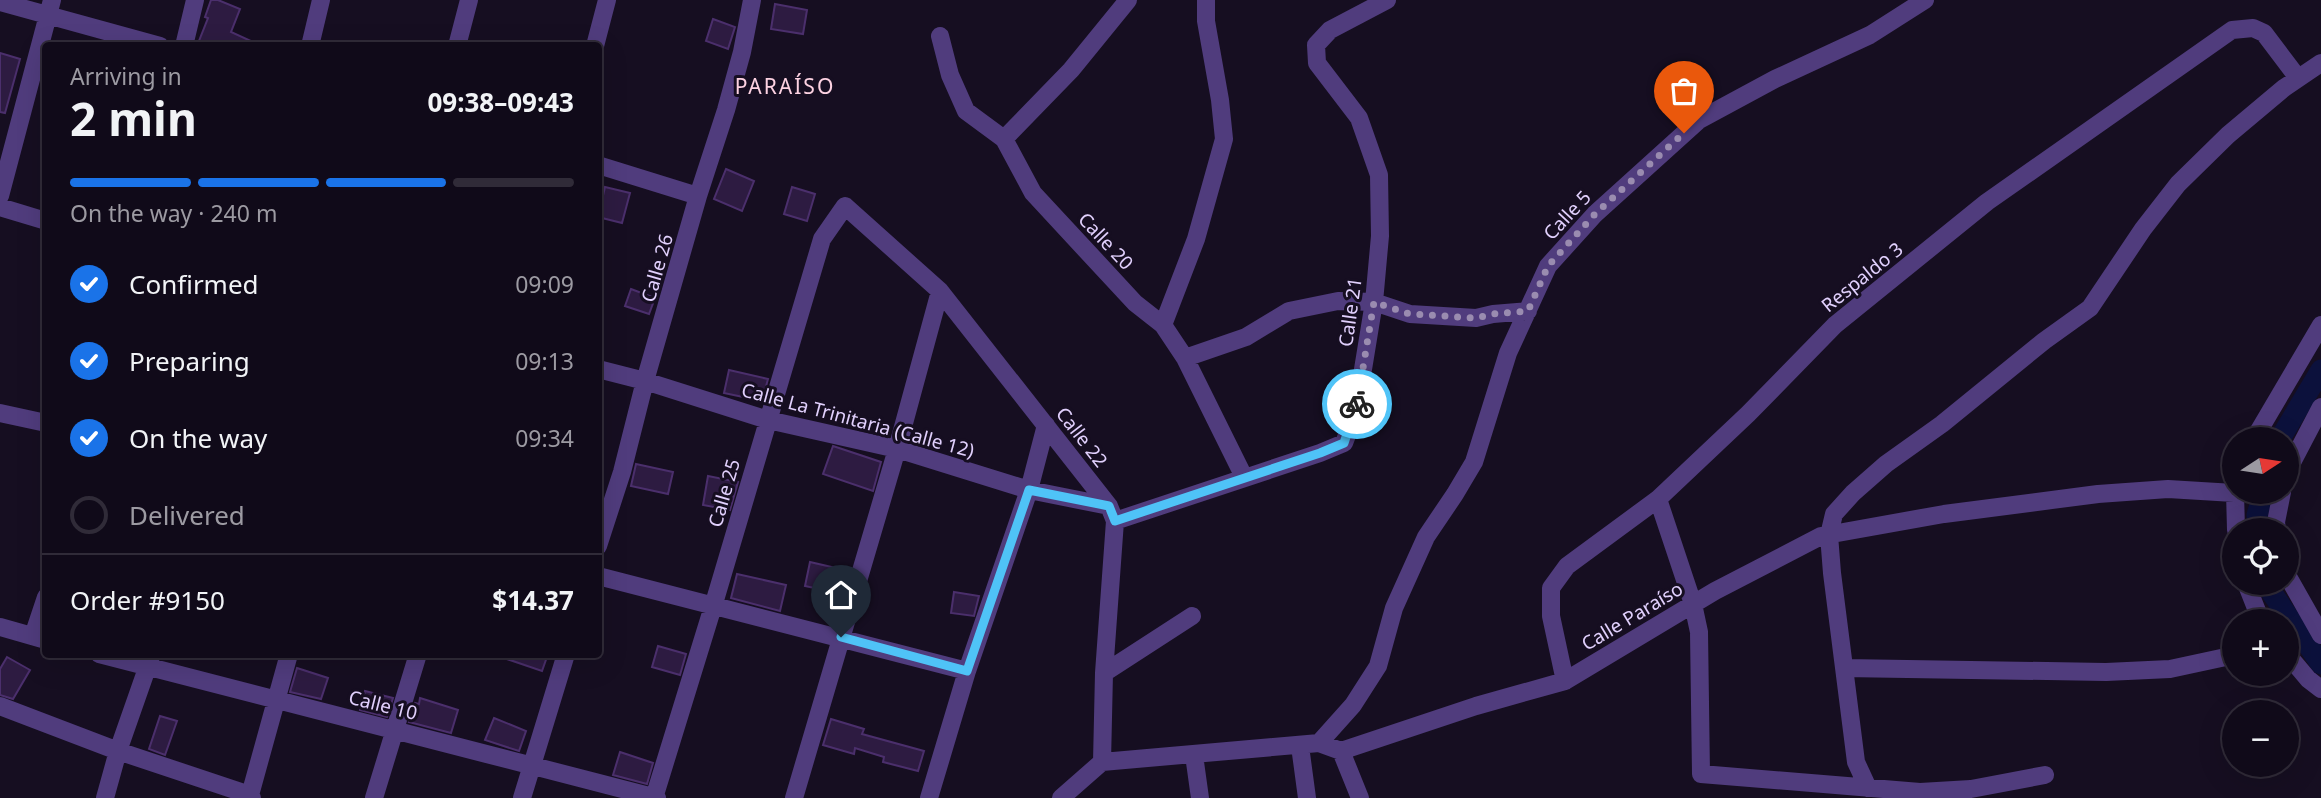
<!DOCTYPE html>
<html lang="en">
<head>
<meta charset="utf-8">
<style>
  :root { --surface:#100a19; --page:#1e1826; --text:#f1f3f6; --muted:#9c9aa2; --line:#302b38; --accent:#1a73e8 }
  body { margin:0; font-family:"Noto Sans",sans-serif; background:var(--page); color:var(--text); height:100vh; display:flex; flex-direction:column; font-size:26px; white-space:nowrap }
  * { box-sizing:border-box; margin:0 }
  p { font-size:23px; color:var(--muted) }
  .icon { flex:none; width:38px; height:38px; fill:none; stroke:currentColor; stroke-width:2; stroke-linecap:round; stroke-linejoin:round }
  .map { position:relative; flex:1; overflow:hidden }
  .drawer { position:absolute; left:42px; top:42px; width:560px; height:616px; display:flex; flex-direction:column; background:var(--surface); border-radius:7px; box-shadow:0 7px 28px #0002,0 0 0 2px var(--line) }
  .drawer>* { flex:none }
  .needle { width:46px; rotate:78deg }
  .controls { position:absolute; left:2222px; top:427px; display:grid; gap:14px }
  .controls a { display:grid; place-items:center; width:77px; height:77px; border-radius:50%; background:var(--surface); box-shadow:0 7px 28px #0002,0 0 0 2px var(--line); font-size:35px }
  .pin { position:absolute; display:grid; place-items:center; width:60px; height:60px; color:#fff; margin:-72px -30px; border-radius:50% 50% 50% 0; rotate:-45deg; box-shadow:0 0 7px #0007 }
  .pin .icon { rotate:45deg }
  .courier { position:absolute; display:grid; place-items:center; width:70px; height:70px; margin:-35px; border:5px solid #4fc3f7; border-radius:50%; background:#fff; color:#222; box-shadow:0 2px 9px #0007 }
  .head em { font-style:normal; font-weight:700 }
  .head div { display:flex; flex-direction:column-reverse }
  .head { display:flex; align-items:center; justify-content:space-between; height:119px; padding:0 28px }
  h1 { font-size:46px; font-weight:700; line-height:52px }
  .bar { display:grid; grid-template-columns:repeat(4,1fr); gap:10px 7px; align-content:center; height:84px; padding:0 28px }
  .bar i { height:9px; border-radius:5px; background:var(--line) }
  .bar .current { background:var(--accent) }
  .bar p { grid-column:span 4 }
  .line { display:flex; align-items:center; gap:18px; padding:0 28px; border-top:2px solid var(--line) }
  .line div { flex:1 }
  ol { padding:0 28px; list-style:none }
  li { display:flex; align-items:center; gap:21px; height:77px }
  li p { margin-inline-start:auto }
  li .icon { padding:7px; border-radius:50%; background:var(--accent); color:#fff; stroke-width:4 }
  li:last-child { color:var(--muted) }
  li i { width:38px; height:38px; border:4px solid var(--line); border-radius:50% }
  .map>svg:first-child { display:block }
  .lines { fill:none; stroke-linecap:round; stroke-linejoin:round }
  .canal { stroke:#0c113c; stroke-width:21 }
  .building { fill:#2d1b41; stroke:#4b2f6c; stroke-width:2 }
  .minor { stroke:#503c7d; stroke-width:18 }
  .done { stroke:#9a8cb0; stroke-width:7; stroke-dasharray:0 12.6 }
  .route { stroke:#4fc3f7; stroke-width:9 }
  .labels { text-anchor:middle; stroke-width:6; stroke-linejoin:round; paint-order:stroke }
  .street-label { font-size:19px; fill:#e1d0fd; stroke:#160e21 }
  .neighbourhood-label { font-size:21px; letter-spacing:2px; fill:#fdd2e2; stroke:#160e21 }
</style>
</head>
<body>
<div class="map">
<svg width="2321" height="798" viewBox="0 0 2321 798">
  <rect width="100%" height="100%" fill="#160e21"/>
  <g class="lines">
    <path class="canal" d="M2280 439 2321 370
      M2259 530 2257 515 2264 492
      M2265 583 2321 664"/>
  </g>
  <path class="building" d="M211 0H218L240 9 231 32 262 46H197L208 18 205 17Z
    M775 4 807 10 803 34 771 29Z
    M713 19 735 27 728 49 706 41Z
    M0 53 20 59 5 113 0 112Z
    M726 169 754 181 742 211 714 199Z
    M605 187 630 193 622 223 598 217Z
    M792 187 815 194 807 221 784 214Z
    M631 289 655 298 649 314 625 306Z
    M729 370 768 379 762 401 724 393Z
    M833 446 881 462 873 491 823 474Z
    M636 464 673 472 668 494 631 486Z
    M708 476 738 482 730 510 703 505Z
    M810 562 849 571 842 594 805 586Z
    M737 574 786 585 780 611 731 598Z
    M954 592 979 596 974 616 951 613Z
    M658 646 686 654 680 675 652 667Z
    M501 654H548L542 671 501 657Z
    M7 657 30 670 13 699 0 695V669Z
    M297 668 328 678 321 699 290 692Z
    M365 691 393 698 387 717 360 710Z
    M420 698 458 710 451 733 409 722 415 703 419 704Z
    M160 716 177 721 165 755 149 749Z
    M494 718 526 731 519 751 485 740Z
    M831 719 864 729 862 734 924 751 918 771 883 762 884 757 855 748 854 754 823 745Z
    M620 752 653 763 647 784 613 775Z"/>
  <g class="lines">
    <path class="minor" d="M0 2 160 46
      M940 36 950 75 966 111 1004 139 1033 193 1135 303 1163 325 1185 358 1244 477
      M184 46 195 0
      M310 46 321 0
      M457 46 469 0
      M595 46 607 0
      M1004 139 1071 70 1128 0
      M598 165 698 196
      M0 196 52 0
      M0 207 46 221
      M1163 325 1196 239 1224 139 1220 100 1206 21V0
      M1185 358 1246 337 1289 311 1338 301 1374 302 1410 314 1476 318 1493 314 1528 311
      M598 369 645 381 768 420 897 449 1029 490 1109 506
      M0 413 46 423
      M2254 439 2321 325
      M2287 472 2321 407
      M2235 492 2236 530
      M1658 499 1693 604 1699 632 1701 774 1920 792 1971 789 2045 775
      M1115 521 1320 453 1344 443 1356 412 1374 302 1380 236 1379 175 1359 118 1317 63 1316 45 1330 30 1387 0
      M2277 530 2276 522 2282 492
      M598 546 622 472 645 381 698 196 726 110 742 52 752 0
      M2287 575 2321 635
      M598 576 967 671
      M2246 583 2261 621
      M0 627 46 640
      M33 636 46 597
      M99 654 657 798
      M2287 654 2308 679 2321 689
      M1844 668 2106 672 2170 669 2235 655
      M1104 673 1192 616
      M1565 681 1551 616V588L1567 566 1658 499 1748 414 1835 325 1987 202 2232 30 2253 28 2264 33 2298 78
      M0 706 118 751 250 795 252 798
      M1319 743 1353 705 1378 666 1394 608 1426 537 1455 494 1474 462 1508 353 1548 266 1595 214 1699 120 1775 79 1870 35 1925 0
      M1300 746 1307 798
      M1341 751 1360 798
      M1194 755 1200 798
      M1868 788 1856 762 1832 573 1829 535 1834 514 1853 493 1886 464 1942 424 2044 341 2090 308 2143 229 2178 184 2228 135 2284 88 2321 63
      M250 795 289 654
      M105 798 118 751 152 654
      M374 798 418 654
      M522 798 566 654
      M654 798 715 600 822 239 845 206 940 291 1109 506 1115 521 1104 673 1102 762
      M794 798 897 449 940 291
      M929 798 967 671 1029 490 1046 425
      M1061 798 1102 762 1319 743 1341 751 1476 706 1565 681 1715 591 1821 536 1944 514 2098 494 2168 489 2234 493"/>
  </g>
  <g class="lines">
    <path class="done" d="M1357 404 1374 302 1410 314 1476 318 1493 314 1528 311 1548 266 1595 214 1684 133"/>
    <path class="route" d="M841 637 967 671 1029 490 1109 506 1115 521 1320 453 1344 443 1357 404"/>
  </g>
  <g class="labels">
    <g class="street-label">
      <text transform="translate(1567 215) rotate(-47)" y="7">Calle 5</text>
      <text transform="translate(1106 241) rotate(47)" y="7">Calle 20</text>
      <text transform="translate(657 268) rotate(-74)" y="7">Calle 26</text>
      <text transform="translate(1862 277) rotate(-39)" y="7">Respaldo 3</text>
      <text transform="translate(1350 312) rotate(-82)" y="7">Calle 21</text>
      <text transform="translate(858 420) rotate(15)" y="7">Calle La Trinitaria (Calle 12)</text>
      <text transform="translate(1082 437) rotate(52)" y="7">Calle 22</text>
      <text transform="translate(724 493) rotate(-74)" y="7">Calle 25</text>
      <text transform="translate(1632 616) rotate(-31)" y="7">Calle Paraíso</text>
      <text transform="translate(383 705) rotate(14)" y="7">Calle 10</text>
    </g>
    <g class="neighbourhood-label">
      <text x="785" y="94">PARAÍSO</text>
    </g>
  </g>
</svg>
<div class="controls">
<a><svg class="needle" viewBox="-14 -14 28 28"><path d="M0-13l5 13h-10z" fill="#e53935"/><path d="M0 13l5-13h-10z" fill="#9c9aa2"/></svg></a>
<a><svg class="icon" aria-label="locate" viewBox="0 0 24 24"><circle cx="12" cy="12" r="6"/><path d="M12 2v4M12 18v4M2 12h4M18 12h4"/></svg></a>
<a>+</a>
<a>−</a>
</div>
<div class="pin" style="left:1684px;top:133px;background:#ea580c"><svg class="icon" aria-label="bag" viewBox="0 0 24 24"><path d="M5 8h14l-1 12H6zM9 8a3 3 0 0 1 6 0"/></svg></div>
<div class="pin" style="left:841px;top:637px;background:#1f2937"><svg class="icon" aria-label="home" viewBox="0 0 24 24"><path d="M3 11l9-7 9 7M6 9v11h12V9"/></svg></div>
<div class="courier" style="left:1357px;top:404px"><svg class="icon" aria-label="bike" viewBox="0 0 24 24"><circle cx="6" cy="16" r="4"/><circle cx="18" cy="16" r="4"/><path d="M6 16l4-8h5l3 8M10 8l3 8H6M13 5h3"/></svg></div>
<section class="drawer">
<div class="head"><div><h1>2 min</h1><p>Arriving in</p></div><em>09:38–09:43</em></div>
<div class="bar"><i class="current"></i><i class="current"></i><i class="current"></i><i></i><p>On the way · 240 m</p></div>
<ol>
<li><svg class="icon" aria-label="check" viewBox="0 0 24 24"><path d="M5 12l5 5 9-10"/></svg>Confirmed<p>09:09</p></li>
<li><svg class="icon" aria-label="check" viewBox="0 0 24 24"><path d="M5 12l5 5 9-10"/></svg>Preparing<p>09:13</p></li>
<li><svg class="icon" aria-label="check" viewBox="0 0 24 24"><path d="M5 12l5 5 9-10"/></svg>On the way<p>09:34</p></li>
<li><i></i>Delivered</li>
</ol>
<div class="line" style="height:91px"><div>Order #9150</div><b>$14.37</b></div>
</section>
</div>
</body>
</html>
